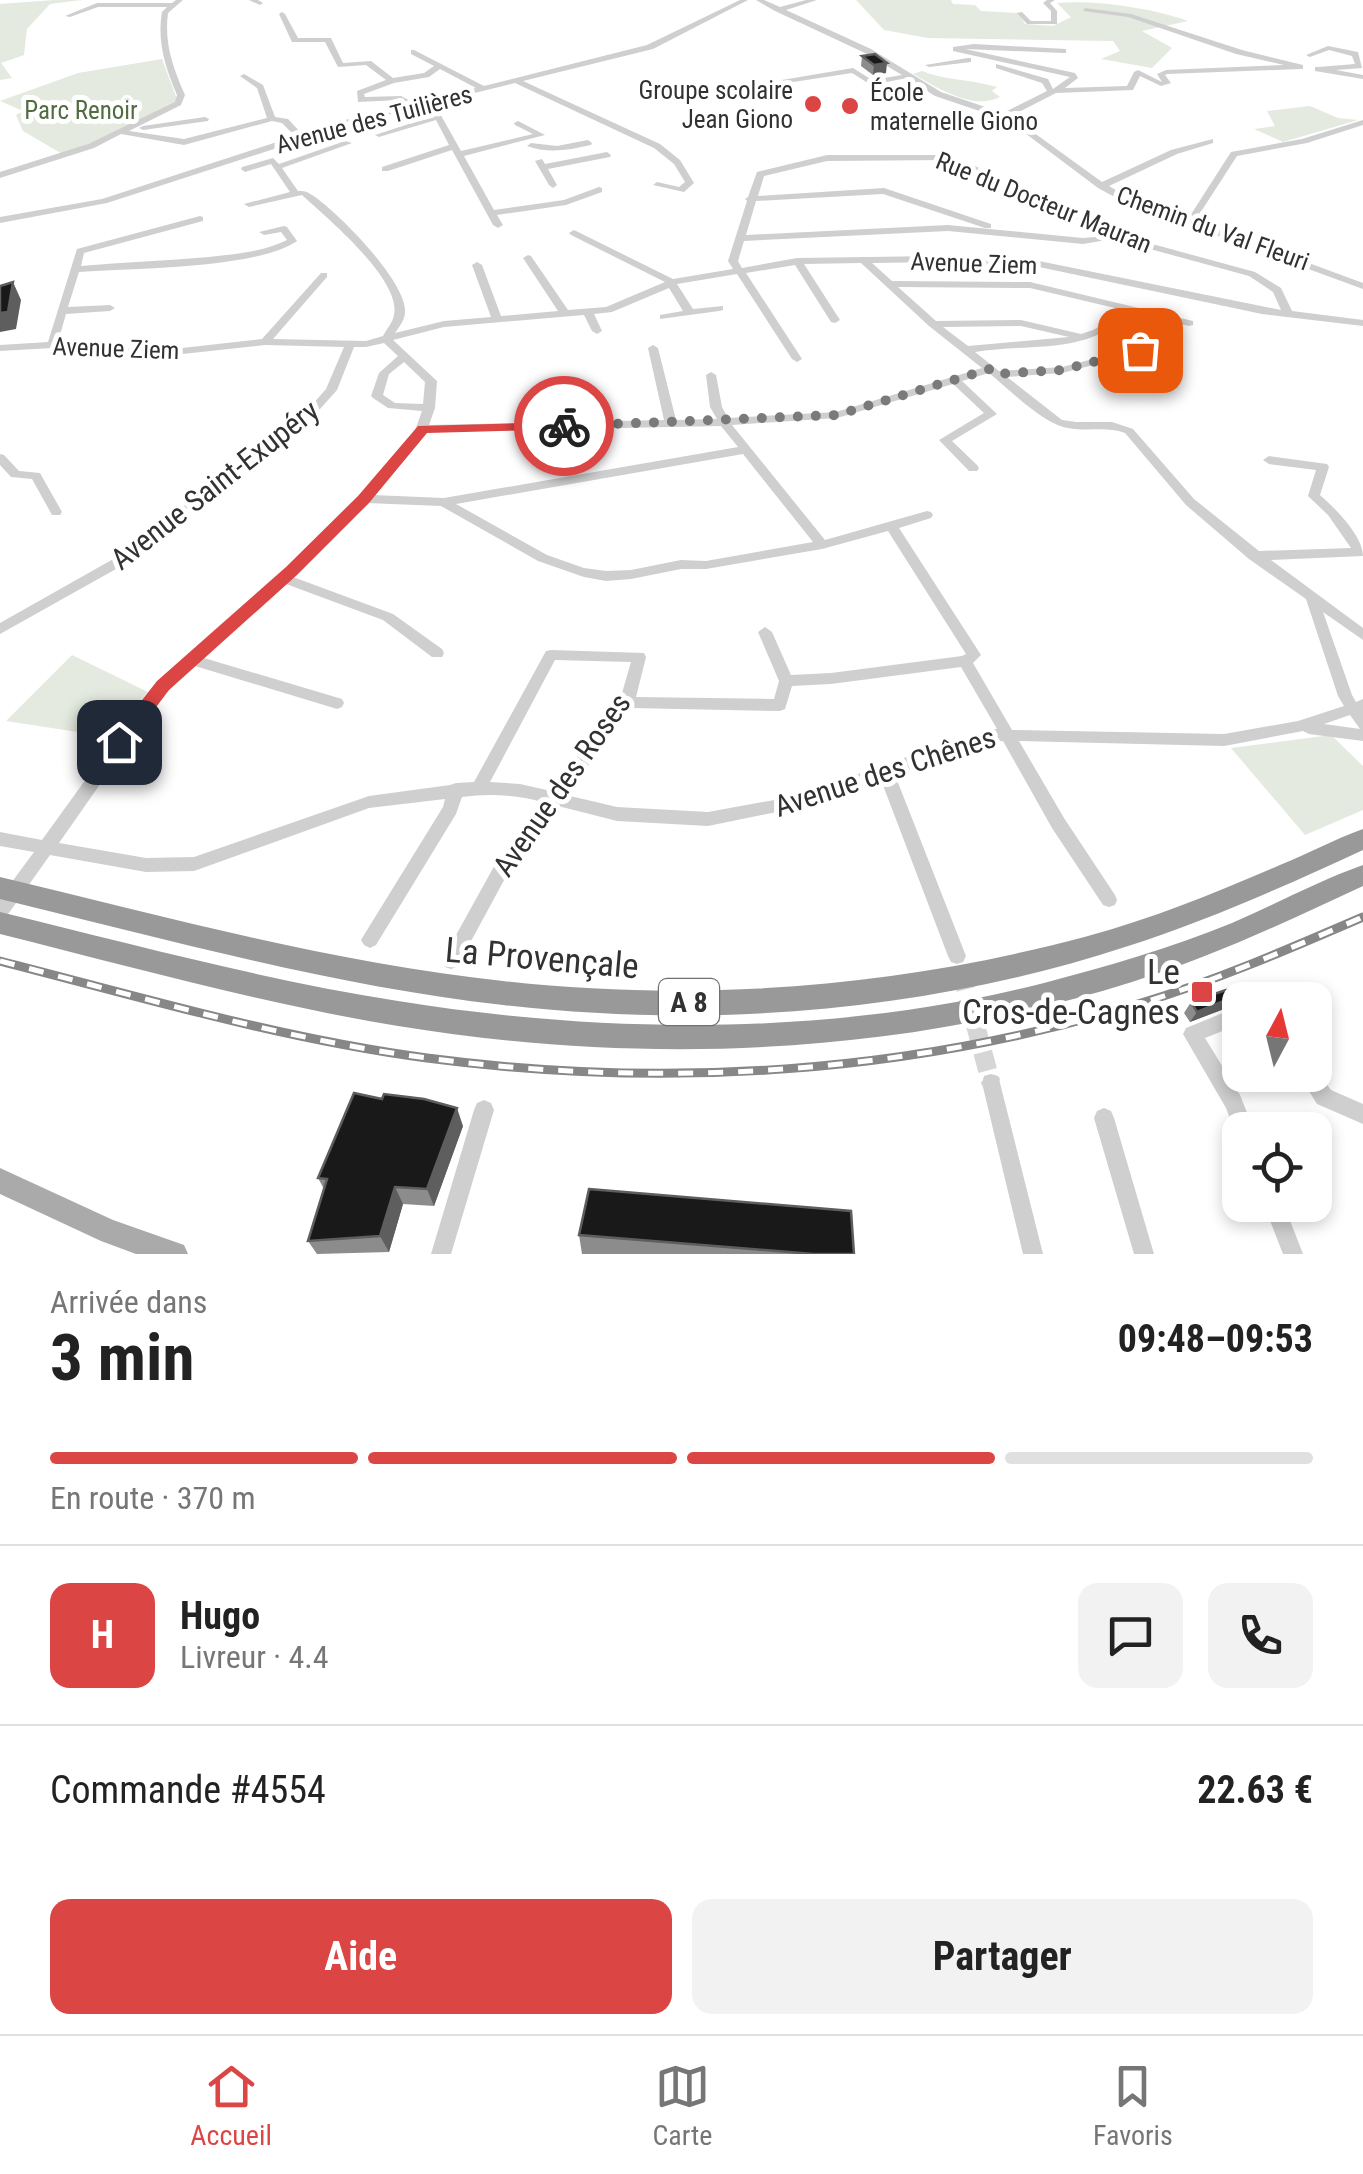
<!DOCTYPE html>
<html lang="fr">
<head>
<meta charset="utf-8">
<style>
  :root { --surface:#fff; --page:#f2f2f2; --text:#222; --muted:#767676; --line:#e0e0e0; --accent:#db4543 }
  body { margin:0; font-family:"Roboto Condensed",sans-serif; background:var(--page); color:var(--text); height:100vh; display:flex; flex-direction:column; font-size:38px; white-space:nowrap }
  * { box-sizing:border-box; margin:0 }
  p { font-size:32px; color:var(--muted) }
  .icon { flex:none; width:55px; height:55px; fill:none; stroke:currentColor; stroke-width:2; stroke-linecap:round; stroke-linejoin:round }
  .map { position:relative; height:1254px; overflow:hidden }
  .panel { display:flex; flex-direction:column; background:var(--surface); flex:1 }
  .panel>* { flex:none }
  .needle { width:65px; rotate:7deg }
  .buttons { position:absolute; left:1222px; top:982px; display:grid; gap:20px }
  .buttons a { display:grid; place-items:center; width:110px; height:110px; border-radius:20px; background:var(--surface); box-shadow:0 5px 15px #0003; font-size:50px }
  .pin { position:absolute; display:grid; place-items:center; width:85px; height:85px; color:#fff; margin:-42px; border-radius:20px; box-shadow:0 5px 15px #0006 }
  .courier { position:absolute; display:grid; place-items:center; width:100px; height:100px; margin:-50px; border:8px solid #db4543; border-radius:50%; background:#fff; color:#222; box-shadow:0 2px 12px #0007 }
  .head em { font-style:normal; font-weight:700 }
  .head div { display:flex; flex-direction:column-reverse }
  .head { display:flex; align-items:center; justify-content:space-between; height:170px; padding:0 50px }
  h1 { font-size:65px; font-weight:700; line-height:75px }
  .bar { display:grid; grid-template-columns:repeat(4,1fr); gap:15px 10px; align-content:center; height:120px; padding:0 50px }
  .bar i { height:12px; border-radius:8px; background:var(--line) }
  .bar .on { background:var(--accent) }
  .bar p { grid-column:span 4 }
  .line { display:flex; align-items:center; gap:25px; padding:0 50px; border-top:2px solid var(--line) }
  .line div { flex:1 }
  .round { display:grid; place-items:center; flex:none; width:105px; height:105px; border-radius:20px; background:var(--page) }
  .cta { display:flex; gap:20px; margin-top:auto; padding:20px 50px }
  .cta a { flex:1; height:115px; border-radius:20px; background:var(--accent); color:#fff; font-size:40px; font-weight:700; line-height:115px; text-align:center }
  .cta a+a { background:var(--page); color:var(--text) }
  .tabs { display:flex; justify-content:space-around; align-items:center; height:140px; border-top:2px solid var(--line); background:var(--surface); font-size:28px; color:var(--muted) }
  .tabs a { display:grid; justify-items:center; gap:5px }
  .tabs .on { color:var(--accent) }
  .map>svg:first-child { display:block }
  .green { fill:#e4eadf }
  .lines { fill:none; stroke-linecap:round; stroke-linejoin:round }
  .minor-tunnel { stroke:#d6d6d6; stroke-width:19; stroke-dasharray:19 9; stroke-linecap:butt }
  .minor { fill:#cfcfcf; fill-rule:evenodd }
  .major { fill:#aaa; fill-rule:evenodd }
  .highway { fill:#999; fill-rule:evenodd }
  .rail-casing { stroke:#878787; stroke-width:9 }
  .rail { stroke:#fff; stroke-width:5; stroke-dasharray:15; stroke-linecap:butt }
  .wall { fill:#8c8c8c }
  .shaded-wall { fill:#5e5e5e }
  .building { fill:#191919; stroke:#5e5e5e; stroke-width:2.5 }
  .route { fill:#db4543 }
  .done { stroke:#7a7a7a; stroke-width:10; stroke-dasharray:0 18 }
  .poi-dot { fill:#db4543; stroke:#fff; stroke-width:4 }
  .labels { text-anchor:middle; stroke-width:10; stroke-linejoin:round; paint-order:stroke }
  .far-poi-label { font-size:25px; fill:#323232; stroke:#fff; text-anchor:end }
  .far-park-label { font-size:25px; fill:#516c41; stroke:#fff }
  .far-street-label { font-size:25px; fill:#323232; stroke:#fff }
  .shield { fill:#fff; stroke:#707070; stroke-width:2.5 }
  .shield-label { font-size:28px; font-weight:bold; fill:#323232 }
  .street-label { font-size:30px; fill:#323232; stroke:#fff }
  .near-street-label { font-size:35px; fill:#323232; stroke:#fff }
  .near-poi-label { font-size:35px; fill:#323232; stroke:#fff; text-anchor:end }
</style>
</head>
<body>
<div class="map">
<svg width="1363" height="1254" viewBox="0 0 1363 1254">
  <rect width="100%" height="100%" fill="#fff"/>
  <path class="green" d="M54 0H82L50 4 27 29 24 55 1 63 12 78 0 80V4Z
    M856 0H951L953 4 975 5 981 11 1019 13 1025 24 1053 26 1071 17 1057 3C1096 0 1151 8 1188 21L1142 31 1172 48 1152 68 1101 59 1120 51 1113 41 928 38 884 30Z
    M162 59 178 102 64 155 23 131 16 115 23 111 0 101 78 73Z
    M922 71C947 81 970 79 997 87L992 91 1000 97C973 111 938 88 913 74Z
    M1310 106 1338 118 1358 120 1283 142 1254 129 1275 126 1267 111Z
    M72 655 148 692 110 737 6 721Z
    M1331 735 1363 766V810L1305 835 1231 748Z"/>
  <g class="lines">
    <path class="minor-tunnel" d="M961 971 991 1083"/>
    <path class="minor" d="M176 0H183L168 13C164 43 173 68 185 95L181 105 129 131 184 139 267 118 257 88 240 76 244 74 263 85 275 117 288 119 302 134 345 120 407 105 399 100 358 102 357 91 386 80 366 65 338 67 325 42H292L279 14 282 12 285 14 298 38H331L343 63 371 61 393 78 424 73 434 66 411 54V50H414L484 86 647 45 740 0H748L653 49 523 81 660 144 680 160 694 183 684 192 653 185 657 182 679 187 685 182 674 164 654 148 515 83 434 103 461 151 533 134 515 125 514 123 518 121 545 135 464 156 494 210 564 200 599 187 602 188V192L566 205 497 215 503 225 498 228 493 225 452 150 388 171H382V167L449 145 436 120 379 137 375 135 433 116 427 105 351 124 107 203 0 223V217L102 199 295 136 282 123 272 121 184 145 121 134 94 148 0 178V172L88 144 175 102 177 95C165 67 157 42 162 12L167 7H98L70 17 65 16 97 3H172ZM440 69 476 88 414 103 401 96 365 97 364 94 394 83 429 77Z
      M249 0H258L263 3 260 5Z
      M756 0H764L780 7 806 0H817L786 10 871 49 941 92 1003 113 1047 91 1042 83 996 68V64L1048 79 1053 89 1070 77 953 51V47L974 44 1066 49V53H1063L965 49 1075 73 1078 78 1065 88 1127 86 1134 72 1138 70 1162 82 1157 74 1166 70 1284 65 1236 54 1128 17 1083 11 1085 8 1131 14 1242 50 1303 65V69H1300L1167 74 1165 75 1171 83 1161 86 1140 76 1133 90 1056 93 1011 116 1102 182 1171 150 1213 139V143L1177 154 1109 186 1126 196 1188 219 1231 152 1302 139 1363 120V125L1307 143 1237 156 1195 221 1363 283V289L1120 200 1098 188 1009 121 935 96 907 78 871 85 852 73 767 86V82H770L853 68 872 80 902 75 865 53 775 11Z
      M1047 0H1055L1050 3 1057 11V24H1027L1017 13 1022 12 1031 21H1051V11L1043 3Z
      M1328 46 1358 52 1362 68 1336 70 1363 75V79L1315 71V67H1318L1355 64 1352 56 1329 50 1310 57 1306 55Z
      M968 58H971V62L929 67 925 65Z
      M205 117 209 119 208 121 143 130 139 128 143 126Z
      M588 140 592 143 591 145C569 150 548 154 527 146L531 143 557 146Z
      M345 141 352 143 282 168 298 191C304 191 306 191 312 195 337 211 407 282 405 312 405 320 399 327 395 333L444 321 491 317 472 265 477 262 482 265 501 316 558 311 523 258 528 255 531 256 568 310 606 307 665 282 571 235 569 233 574 230 673 279 733 269 728 261 747 201 745 199 748 197 757 172 827 155H950L1145 242 1255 272 1281 288 1292 311 1363 320V326L1262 314 1039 267 937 262 872 263 892 281 1030 282 1193 321V325L1189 326 1129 312C1091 356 1027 343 975 352L999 371 1062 367 1140 347H1181L1182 349 1177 352 1140 353 1062 373 1007 377 1062 420 1076 422H1112L1133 429 1194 499 1259 551 1351 548 1328 515 1308 496 1316 470 1269 464 1263 460 1269 456 1327 464 1329 467 1320 495C1335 508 1363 536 1363 556L1271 560 1363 628V640L1323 612 1352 695 1356 702 1363 699V741L1309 734 1303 731 1224 746 1019 741 1064 818 1115 895 1117 900 1115 905 1109 907 1103 905 1052 828 1003 741H991L895 775 966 956 963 962 957 964 951 962 948 956 881 780 801 807 708 826 617 821 558 806 509 871 457 967 451 969 445 967 442 961 445 955 497 861 542 802C516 795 489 793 462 797L456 814 376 945 370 948 364 945 361 940 364 935 443 807 445 799 369 808 194 871 146 872 50 855 6 917 0 919V898L34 852 0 846V832L42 840 151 689 279 575 359 496 413 436 422 411 388 408 373 398 371 396 379 373 398 356 384 343 366 347H354L337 390 312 418 261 455 141 555 0 634V623L131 549 253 449 304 414 326 389 344 347 265 345 155 357 52 348 0 351V345L48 342 77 249 200 216 203 217V221L84 253 81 266C123 262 166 261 209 257 235 254 263 252 287 240L281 232 264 235 259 232 284 226 287 227 297 241C257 269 131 268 79 272L68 307 110 305 115 308 110 311 66 314 58 342 155 351 262 339 321 273H327V277L273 339 366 341 383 336C386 330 393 322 394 315 402 280 326 217 302 195L249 207 244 204 290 192 271 164 245 172 241 169 242 167 273 158 279 164ZM946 160 1103 230 1095 237 1083 238 948 225 746 235 756 201 883 194 985 228H991V224L884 188 758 196 764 176 827 161ZM948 231 1083 244 1101 241 1110 233 1139 246 1249 276 1273 292 1281 310 1039 261 937 256 797 258 742 268 738 261 744 241ZM861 263 929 326 982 368 836 412 728 418 722 407 716 375 711 372 706 375 710 407 717 419 676 420 658 348 653 345 648 348 664 420 429 425 435 408 437 381 393 340 444 327 584 315 592 331 597 334 602 331 594 314 612 312 669 288 683 311 660 315V319L719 311 723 310V306L693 309 677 284 737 274 792 359 797 362 802 359 746 273 795 265 831 322 835 323 840 320 804 264ZM898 287 1030 288 1119 309 1111 320 1093 330 1081 334 1021 320 936 321ZM1021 326 1069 337 968 346 943 327ZM404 362 425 382 423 404 395 403 383 395 389 374ZM989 373C1009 389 1043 424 1068 428 1088 432 1106 426 1125 433L1186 505 1249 559 1306 599 1338 696 1344 706 1298 721 1224 734 1012 730 973 663 981 655 899 528 931 518 933 515 931 512 927 511 825 540 732 425 837 418 953 384 984 413 939 440 969 471H977L979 468 977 465 952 441 997 414 962 381ZM721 426 738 447 444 498 373 495 426 432ZM743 454 813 542 706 561 681 560 631 570 606 571 584 568 547 555 456 504ZM366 503 441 506 538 561 584 577 606 581 631 579 681 569H706L822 549 888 531 966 654 962 656 831 673 791 675 772 632 765 627 758 632 779 681 774 699 636 697 646 657 644 653 551 650 546 651 474 782 456 783 450 785 369 796 194 857 146 858 59 843 161 697 195 666 337 709 342 707 344 703 342 699 204 658 286 584 383 620 432 657H442L444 653 442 649 393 614 293 577ZM555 660 631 662 620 700 551 791 520 784 490 782ZM961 667 997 729H991L880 766 801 795 708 812 617 807 566 795 631 708 780 711 785 709 792 686 831 684ZM1350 715 1360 729 1324 724Z
      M607 152 611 155 610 157 548 169 557 185 553 188 549 185 535 161 542 159 545 164Z
      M0 454 4 455 19 471 40 473 62 512 60 515H52L32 479 11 477 0 465Z
      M1295 986 1301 988 1304 994 1301 1000H1271L1274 994Z
      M1240 1006V1024L1205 1038 1240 1095 1254 1130H1240V1138L1237 1137 1226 1108 1183 1034 1186 1028Z
      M1315 1069 1331 1090 1363 1104V1124L1317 1104 1299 1075H1315Z
      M991 1074 998 1076 1000 1083 1043 1254H1023L982 1083 984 1076Z
      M484 1100 491 1103 494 1110 451 1254H431L474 1110 477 1103Z
      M1104 1108 1111 1111 1114 1118 1154 1254H1134L1094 1118 1097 1111Z
      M1264 1205H1284L1303 1254H1283Z"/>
    <path class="major" d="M0 1168 113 1220 184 1245 188 1254H136L101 1241 0 1194Z"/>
    <path class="highway" d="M1363 829V850C1285 886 1207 921 1125 947 927 1012 710 1029 503 1005 333 986 166 939 0 899V877C167 917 333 963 503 981 699 1003 899 987 1088 936 1154 918 1217 892 1280 865 1307 854 1335 839 1363 829Z
      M1363 865V886C1288 921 1212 957 1132 982 897 1056 642 1066 398 1026 264 1004 132 967 0 934V912C132 944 264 980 398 1001 609 1035 837 1036 1044 983 1108 966 1171 948 1232 923 1276 904 1318 881 1363 865Z"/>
    <defs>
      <path id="rail" d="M0 961C141 997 282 1039 427 1058 665 1089 908 1074 1138 1004 1215 981 1289 949 1363 917"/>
    </defs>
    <use href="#rail" class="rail-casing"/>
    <use href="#rail" class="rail"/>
  </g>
  <path class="wall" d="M862 56 886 73 873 75 861 66Z
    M1231 998 1224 1009 1190 1022 1184 1013 1191 1002Z
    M463 1126 434 1206 403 1204 389 1252 317 1254 308 1241 324 1189 318 1178Z
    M579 1235 854 1254H582Z"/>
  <path class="shaded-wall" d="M887 63 886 73 873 75 874 65Z
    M13 282 21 300 16 329 0 332V313Z
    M1231 998 1224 1009 1190 1022 1197 1012Z
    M457 1108 463 1126 434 1206 427 1189Z
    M395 1187 403 1204 389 1252 380 1236Z"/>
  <path class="building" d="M875 54 887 63 874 65 862 56Z
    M13 282 8 312 0 313V286Z
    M1226 990 1231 998 1197 1012 1191 1002Z
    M354 1093 382 1099 384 1094 424 1099 457 1108 427 1189 395 1187 380 1236 308 1241 327 1179 318 1178Z
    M589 1189 851 1211 854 1254H813L579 1235Z"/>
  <path class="route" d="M564 422 568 429 427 433 369 503 297 575 169 690 126 747H113V737L157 681 286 567 358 496 418 426Z"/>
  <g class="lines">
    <path class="done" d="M564 426 837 415 990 369 996 374 1062 370 1140 350"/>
  </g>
  <g class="poi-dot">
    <circle cx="813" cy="104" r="10"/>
    <circle cx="850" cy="106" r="10"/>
    <rect x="1190" y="980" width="24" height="24" rx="5"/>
  </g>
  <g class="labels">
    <g class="far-poi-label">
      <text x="793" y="99">Groupe scolaire<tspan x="793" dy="29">Jean Giono</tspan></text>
      <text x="870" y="101" text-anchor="start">École<tspan x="870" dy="29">maternelle Giono</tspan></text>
    </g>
    <g class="far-park-label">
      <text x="81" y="119">Parc Renoir</text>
    </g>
    <g class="far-street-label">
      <text transform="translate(374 119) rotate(-15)" y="9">Avenue des Tuilières</text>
      <text transform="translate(1044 202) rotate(22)" y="9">Rue du Docteur Mauran</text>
      <text transform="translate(1213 228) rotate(20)" y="9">Chemin du Val Fleuri</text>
      <text transform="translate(974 263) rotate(2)" y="9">Avenue Ziem</text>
      <text transform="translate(116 348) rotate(2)" y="9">Avenue Ziem</text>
    </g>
    <rect class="shield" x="659" y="979" width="60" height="46" rx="8"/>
    <g class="shield-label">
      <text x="689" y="1012">A 8</text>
    </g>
    <g class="street-label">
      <text transform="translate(215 485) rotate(-38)" y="10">Avenue Saint-Exupéry</text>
      <text transform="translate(885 772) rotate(-18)" y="10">Avenue des Chênes</text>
      <text transform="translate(562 785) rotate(-55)" y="10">Avenue des Roses</text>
    </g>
    <g class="near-street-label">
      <text transform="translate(542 958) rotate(5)" y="12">La Provençale</text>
    </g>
    <g class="near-poi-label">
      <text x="1180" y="984">Le<tspan x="1180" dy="40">Cros-de-Cagnes</tspan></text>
    </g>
  </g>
</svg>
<div class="buttons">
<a><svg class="needle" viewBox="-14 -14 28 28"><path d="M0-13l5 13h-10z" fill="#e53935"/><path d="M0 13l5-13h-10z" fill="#767676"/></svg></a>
<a><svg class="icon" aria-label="locate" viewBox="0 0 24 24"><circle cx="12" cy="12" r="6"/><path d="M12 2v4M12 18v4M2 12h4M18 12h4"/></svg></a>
</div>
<div class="pin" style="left:1140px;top:350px;background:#ea580c"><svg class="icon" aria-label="bag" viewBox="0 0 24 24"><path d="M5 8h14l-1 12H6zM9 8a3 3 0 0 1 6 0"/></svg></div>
<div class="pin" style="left:119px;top:742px;background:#1f2937"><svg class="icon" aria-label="home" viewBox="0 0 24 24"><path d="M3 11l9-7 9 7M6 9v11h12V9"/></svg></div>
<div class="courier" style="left:564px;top:426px"><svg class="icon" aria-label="bike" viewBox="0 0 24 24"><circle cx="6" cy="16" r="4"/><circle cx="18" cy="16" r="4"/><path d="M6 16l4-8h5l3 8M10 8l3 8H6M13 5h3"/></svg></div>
</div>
<section class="panel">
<div class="head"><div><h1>3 min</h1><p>Arrivée dans</p></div><em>09:48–09:53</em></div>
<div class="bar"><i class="on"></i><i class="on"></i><i class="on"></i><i></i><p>En route · 370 m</p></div>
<div class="line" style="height:180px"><b class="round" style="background:var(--accent);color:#fff">H</b><div><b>Hugo</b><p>Livreur · 4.4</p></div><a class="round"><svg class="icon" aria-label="chat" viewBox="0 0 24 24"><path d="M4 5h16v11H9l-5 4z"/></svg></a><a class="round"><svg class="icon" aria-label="phone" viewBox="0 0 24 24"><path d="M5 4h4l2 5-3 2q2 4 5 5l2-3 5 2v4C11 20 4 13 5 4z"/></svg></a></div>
<div class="line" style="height:130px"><div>Commande #4554</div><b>22.63 €</b></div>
<div class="cta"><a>Aide</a><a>Partager</a></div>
</section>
<nav class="tabs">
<a class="on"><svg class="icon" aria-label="home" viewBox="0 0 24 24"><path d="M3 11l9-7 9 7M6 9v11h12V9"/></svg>Accueil</a>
<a><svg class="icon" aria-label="map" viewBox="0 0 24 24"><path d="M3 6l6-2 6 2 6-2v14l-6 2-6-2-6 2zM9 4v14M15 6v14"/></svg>Carte</a>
<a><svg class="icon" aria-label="saved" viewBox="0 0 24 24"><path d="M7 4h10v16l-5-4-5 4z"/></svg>Favoris</a>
</nav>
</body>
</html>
